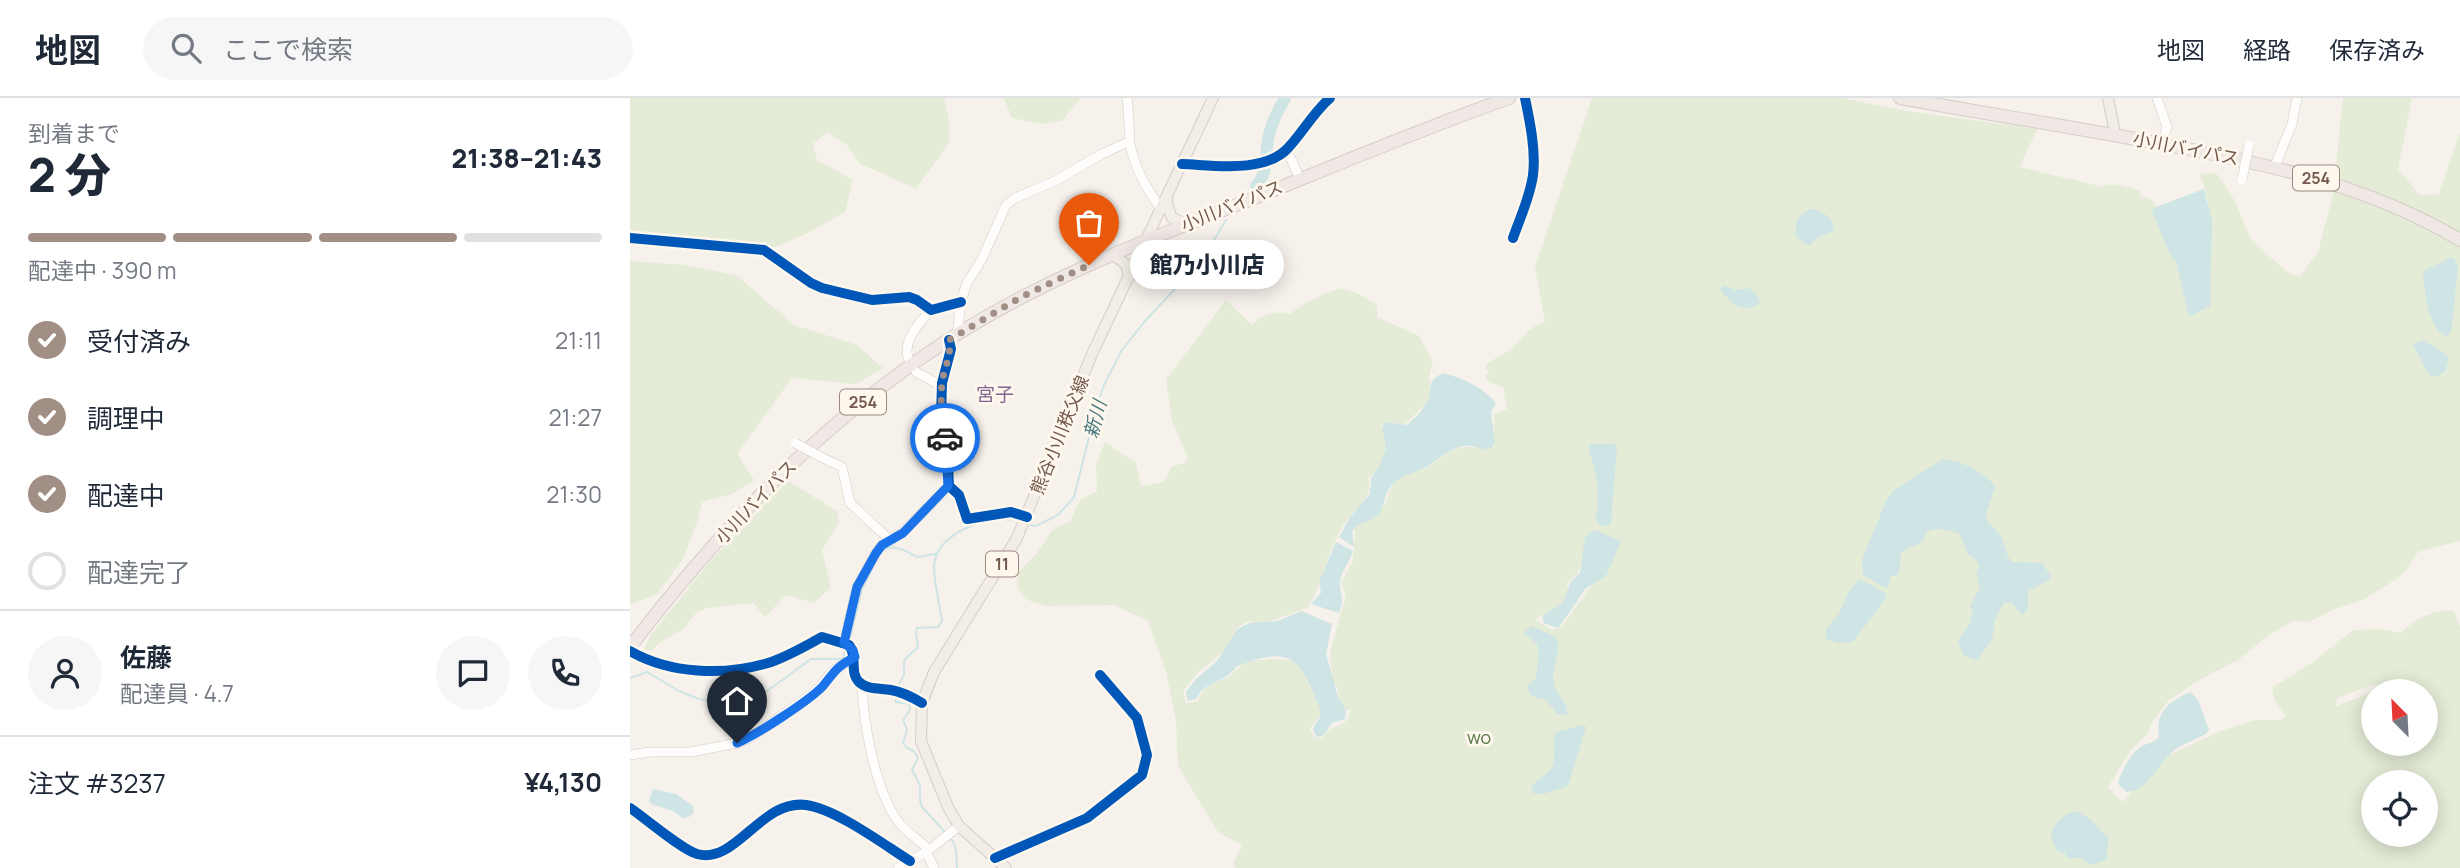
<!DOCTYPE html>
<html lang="ja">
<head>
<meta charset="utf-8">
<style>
  :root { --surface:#fff; --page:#f6f6f7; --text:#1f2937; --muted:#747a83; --line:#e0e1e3; --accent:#a18e84 }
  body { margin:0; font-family:Manrope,"Noto Sans JP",sans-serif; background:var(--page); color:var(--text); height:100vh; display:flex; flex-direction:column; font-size:26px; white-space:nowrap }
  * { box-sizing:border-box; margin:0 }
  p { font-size:23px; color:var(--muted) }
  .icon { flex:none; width:38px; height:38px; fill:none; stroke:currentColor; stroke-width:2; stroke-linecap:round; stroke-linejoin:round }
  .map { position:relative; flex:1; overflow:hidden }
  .panel { display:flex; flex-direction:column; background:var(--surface); width:630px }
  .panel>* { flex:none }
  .needle { width:46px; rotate:336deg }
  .fabs { position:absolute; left:1731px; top:581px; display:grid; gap:14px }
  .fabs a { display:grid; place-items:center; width:77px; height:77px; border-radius:50%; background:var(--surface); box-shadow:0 4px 18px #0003; font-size:35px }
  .pin { position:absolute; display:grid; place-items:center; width:60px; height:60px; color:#fff; margin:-72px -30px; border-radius:50% 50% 50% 0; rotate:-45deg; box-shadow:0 0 7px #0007 }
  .pin .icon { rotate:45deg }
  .courier { position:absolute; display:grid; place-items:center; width:70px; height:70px; margin:-35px; border:5px solid #1a73e8; border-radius:50%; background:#fff; color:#222; box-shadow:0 2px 9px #0007 }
  .bubble { position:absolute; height:49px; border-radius:24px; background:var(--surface); box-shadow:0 4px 18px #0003; font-size:23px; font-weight:800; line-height:49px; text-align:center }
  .head em { font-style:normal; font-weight:800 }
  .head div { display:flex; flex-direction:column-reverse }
  .head { display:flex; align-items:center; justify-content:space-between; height:119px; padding:0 28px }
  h1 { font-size:46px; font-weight:800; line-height:52px }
  .bar { display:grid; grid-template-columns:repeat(4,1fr); gap:10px 7px; align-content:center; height:84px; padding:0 28px }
  .bar i { height:9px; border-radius:5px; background:var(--line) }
  .bar .active { background:var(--accent) }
  .bar p { grid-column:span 4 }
  .line { display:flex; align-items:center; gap:18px; padding:0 28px; border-top:2px solid var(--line) }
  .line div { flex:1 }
  .round { display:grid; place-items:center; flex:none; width:74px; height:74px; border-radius:37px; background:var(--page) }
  ol { padding:0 28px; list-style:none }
  li { display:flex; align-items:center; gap:21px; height:77px }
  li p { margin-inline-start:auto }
  li .icon { padding:7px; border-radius:50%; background:var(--accent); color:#fff; stroke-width:4 }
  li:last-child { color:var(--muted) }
  li i { width:38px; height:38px; border:4px solid var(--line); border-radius:50% }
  header { display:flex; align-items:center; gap:42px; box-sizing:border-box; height:98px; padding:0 35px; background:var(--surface); border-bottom:2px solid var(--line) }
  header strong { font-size:33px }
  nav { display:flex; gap:38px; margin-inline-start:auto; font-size:24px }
  .search { width:490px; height:63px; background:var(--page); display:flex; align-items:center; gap:18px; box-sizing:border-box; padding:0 24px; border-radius:38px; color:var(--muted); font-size:26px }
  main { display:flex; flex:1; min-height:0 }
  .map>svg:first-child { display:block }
  .green { fill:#e4ecd7; fill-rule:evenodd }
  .water { fill:#cee4e5 }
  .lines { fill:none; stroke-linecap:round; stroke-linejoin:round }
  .stream { stroke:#cee4e5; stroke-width:2 }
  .river { stroke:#cee4e5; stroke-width:12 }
  .minor-casing { stroke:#d3cdc7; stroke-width:10 }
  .major-casing { stroke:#d5ccc7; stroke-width:12 }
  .highway-casing { stroke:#d5ccc7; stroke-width:14 }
  .minor { stroke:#fefdfc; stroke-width:9 }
  .major { stroke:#f2ede6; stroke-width:10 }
  .highway { stroke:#f0e8e5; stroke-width:12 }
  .minor-bridge-casing { stroke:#d3cdc7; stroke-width:10; stroke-linecap:butt }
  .minor-bridge { stroke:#fefdfc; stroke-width:9 }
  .cycleway-casing { stroke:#fef7ed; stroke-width:15 }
  .cycleway { stroke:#0057b8; stroke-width:10 }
  .done { stroke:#a18e84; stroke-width:7; stroke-dasharray:0 12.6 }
  .route { stroke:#1a73e8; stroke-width:9 }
  .labels { text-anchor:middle; stroke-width:6; stroke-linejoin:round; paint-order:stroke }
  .shield { fill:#fef7ed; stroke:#9d887d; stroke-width:2 }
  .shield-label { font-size:16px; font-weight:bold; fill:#73594d }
  .street-label { font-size:18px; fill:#73594d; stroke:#fef7ed }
  .park-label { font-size:18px; fill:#577846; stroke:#fef7ed }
  .neighbourhood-label { font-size:19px; fill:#7f658f; stroke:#fef7ed }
  .water-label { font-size:19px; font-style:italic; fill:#45777e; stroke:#fef7ed }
</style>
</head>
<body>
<header>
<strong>地図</strong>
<div class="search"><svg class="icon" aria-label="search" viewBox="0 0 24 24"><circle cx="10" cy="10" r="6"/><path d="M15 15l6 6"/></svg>ここで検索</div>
<nav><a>地図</a><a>経路</a><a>保存済み</a></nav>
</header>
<main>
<section class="panel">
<div class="head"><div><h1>2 分</h1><p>到着まで</p></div><em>21:38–21:43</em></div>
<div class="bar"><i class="active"></i><i class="active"></i><i class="active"></i><i></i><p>配達中 · 390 m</p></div>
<ol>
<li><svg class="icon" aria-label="check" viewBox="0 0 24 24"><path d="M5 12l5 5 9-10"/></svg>受付済み<p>21:11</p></li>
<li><svg class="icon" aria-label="check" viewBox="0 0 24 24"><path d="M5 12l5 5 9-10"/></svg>調理中<p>21:27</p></li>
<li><svg class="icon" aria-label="check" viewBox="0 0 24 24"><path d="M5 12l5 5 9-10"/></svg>配達中<p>21:30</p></li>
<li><i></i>配達完了</li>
</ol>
<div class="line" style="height:126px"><a class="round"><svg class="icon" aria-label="person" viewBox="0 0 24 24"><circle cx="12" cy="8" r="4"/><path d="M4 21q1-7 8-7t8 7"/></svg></a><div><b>佐藤</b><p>配達員 · 4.7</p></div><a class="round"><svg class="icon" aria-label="chat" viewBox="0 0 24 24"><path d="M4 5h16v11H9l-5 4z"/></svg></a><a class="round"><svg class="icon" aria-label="phone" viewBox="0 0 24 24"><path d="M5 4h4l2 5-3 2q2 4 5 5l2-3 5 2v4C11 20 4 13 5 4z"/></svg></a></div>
<div class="line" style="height:91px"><div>注文 #3237</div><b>¥4,130</b></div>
</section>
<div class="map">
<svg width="1830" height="770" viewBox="0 0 1830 770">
  <rect width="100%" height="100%" fill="#f6f1eb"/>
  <path class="green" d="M0 0H314L319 24V45L286 91 229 65 217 47 197 34 183 46 187 62 223 82 215 114 174 137 145 149 0 132Z
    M374 0H451L432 23 410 26 382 20Z
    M962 0H1209L1284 14 1407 31 1390 69 1473 89C1485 83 1499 89 1511 94L1510 98 1521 101 1576 180C1579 143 1585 110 1569 76L1586 75 1601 96 1622 143 1656 173 1669 179 1688 154 1703 97 1713 0H1782L1768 71 1790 97 1809 96 1830 34V443L1788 454 1778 469 1768 480 1733 502 1705 511 1679 524 1663 523 1639 537 1608 562 1571 581 1539 602 1522 624 1518 635 1500 653 1478 689 1492 704 1532 660 1590 633 1625 622H1650L1657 618C1648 608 1642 603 1643 589L1683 564 1723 532 1751 531 1770 535C1785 521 1803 511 1824 513L1830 529V770H606L603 766 612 747 588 734 548 668 546 622 536 574 518 523 484 507 416 508 400 503 387 491 388 474 407 455 422 432 440 423 451 401 467 393 466 366 475 344 506 365 511 388 534 384 541 369 554 365 558 360 542 323 536 281 596 202 622 227C633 215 644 213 660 216 671 207 696 193 711 191 722 191 739 201 747 208V219L789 238 803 263 799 279 801 301 775 326 758 325 751 328 758 341 751 370 738 380C745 400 724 410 714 426 698 452 693 482 679 509L629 527 618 523C607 529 601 532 602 545L567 576 553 593 556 605 568 603C573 588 583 586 596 580 603 576 607 570 613 566 619 561 654 560 661 563 676 570 682 600 693 613L680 631 685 640 692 641 697 633 715 624 721 613 709 609 708 592 702 581 700 554 716 497 711 485 723 463 725 425C740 420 752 416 758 399 760 392 761 386 767 380 776 372 783 375 793 371 807 366 820 348 837 349 846 349 854 350 864 349V317L877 311 873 289 858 283 855 278 859 274 855 268C861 262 867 260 874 256 890 246 896 228 915 225L905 169ZM955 455 961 488 932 528 923 532 906 522 911 517 929 512 939 498 937 485 947 476ZM1744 587 1751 590 1744 593H1796V646H1743V594L1706 608 1707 600C1721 597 1730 589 1744 587ZM1743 684H1796V737H1743Z
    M0 163 54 167 106 177 164 227 227 247 253 270 226 286 162 280 107 356 124 382 102 396 72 404 67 424 53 461 26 497 0 506Z
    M158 383 207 413 209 425 192 452 201 489 184 505 156 497 135 519 123 505 77 510 67 514 52 532 29 545 22 552H14L20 538 82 461Z"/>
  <path class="water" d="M1574 91 1582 123 1580 208 1561 218 1558 215 1546 163 1541 159 1521 111Z
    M1181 111C1192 113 1203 119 1204 130L1202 134 1187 140 1179 148 1166 139C1164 125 1168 116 1181 111Z
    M1822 159 1828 166 1822 228 1820 235 1816 239C1797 229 1796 195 1793 177L1795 172Z
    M1094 187 1105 192 1120 190 1129 200 1130 206C1109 216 1103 206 1090 192Z
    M1792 242 1816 256 1819 261 1815 274 1804 279 1799 276 1783 247Z
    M813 275C834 281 851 288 866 305L861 314 865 345 861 351C851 352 843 347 834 348 820 350 808 362 796 369 783 376 768 377 759 391 754 398 754 409 749 416 742 425 729 423 722 433L724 449 709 439 720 419 740 396 741 380 750 367 756 350 752 329 757 324 777 327C783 321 793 313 797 304 804 291 794 284 813 275Z
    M960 346H984L987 349 981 425 978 428 970 427 965 420 968 410 967 381 959 351Z
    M1313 361C1331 363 1356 374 1365 389L1356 417 1358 424 1371 438 1378 459 1383 464 1412 465 1421 478 1418 483 1398 493C1397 504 1402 509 1392 517L1381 504 1374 505 1365 522 1362 542 1347 562 1333 557 1328 543 1340 525 1343 513 1340 508 1350 490 1346 475 1349 469 1347 463 1338 456 1330 436C1319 433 1307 427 1297 434 1293 449 1282 446 1271 455L1269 475 1267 477 1261 478 1257 491 1233 477 1232 462 1256 403 1263 393Z
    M964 432 991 443 978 474 976 478 956 490 929 529 927 530 914 525 912 518 932 506 941 483 950 475 955 439Z
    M706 444 723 453C720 465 710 473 710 486 710 498 715 502 709 515L681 506 691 495 689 484Z
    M1230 481 1255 495 1256 500 1223 544 1210 545 1196 541V531L1209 516 1219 492Z
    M671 513 702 526 696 556 708 599 716 613 715 621 702 625 694 637 687 639 683 633C684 627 688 623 690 618 692 611 686 603 684 597 666 552 651 552 607 568 593 587 576 582 566 601L558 603 556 594 565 582 587 563 607 531 620 525 648 523Z
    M902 528 927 540C931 556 920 572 924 586 926 598 939 604 937 617L927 616 916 602 901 598 897 588 906 580 909 552 906 545 893 535Z
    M1560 594 1568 602 1579 632 1576 636C1566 641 1555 645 1546 651 1528 663 1521 692 1497 694L1488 686C1490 675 1500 657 1509 650 1515 645 1523 646 1529 639 1525 613 1539 604 1560 594Z
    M954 627 956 629 938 688 913 696 902 695C901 679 916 682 922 669 927 658 921 645 926 634Z
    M23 691 46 696 63 708 64 714 59 719 53 720 43 713 21 706 19 703Z
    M1446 713 1460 721 1479 741 1476 762 1461 767 1451 760H1437L1435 755 1427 753 1421 739C1423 725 1432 717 1446 713Z"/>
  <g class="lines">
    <path class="stream" d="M398 426 406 428 428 417 444 399 465 315 474 287 492 252 515 223 572 162 596 122
      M255 451C268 447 276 453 287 459L305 456
      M220 540 232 491 244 467
      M0 580 17 574 49 593 69 601 111 609 125 602 181 561H213L216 549
      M267 590 274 577V562L288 549 286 535 287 530 308 529 312 523C310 506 304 487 304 469 304 434 361 416 389 423
      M265 595 266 604 279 606 280 612 273 622 277 632 273 645 277 650 284 653 288 660 282 672 290 687V702L292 709 315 734
      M321 741C328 749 326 760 327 770"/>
    <path class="river" d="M626 88C638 76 635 57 638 41 641 26 648 12 655 0"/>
    <defs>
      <path id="minor" d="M497 0C499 15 499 30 500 45 504 70 517 91 531 111
        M1527 0 1537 29 1532 46
        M657 52 670 81
        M552 66C582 67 634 76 658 50 673 34 683 15 700 0
        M1645 68 1662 26 1667 0
        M0 140 134 152 181 185 192 190 242 202 279 199 287 202 301 212 331 204
        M883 140C890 120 900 99 903 77 906 53 900 24 895 0
        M327 236 331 204 336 187 352 161 376 107 385 100 425 83 470 57 500 43
        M319 242 321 251 312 285 311 318 317 347 319 388 329 397 337 421 381 414 397 419
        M278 260C273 242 289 225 301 212
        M286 274 312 288
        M189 358 212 369 220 405 261 443
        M214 545 227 489 246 455 252 447 273 434 319 388
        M0 553C40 576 94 578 138 565 157 559 175 548 192 539L219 547C228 558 219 574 229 584 238 592 250 590 261 592 273 594 282 599 292 605
        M232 586C233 623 245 691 267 722 275 734 289 741 299 752
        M0 657 20 654H61L107 645 120 640 186 593 203 573 225 559
        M0 710C15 720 52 752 67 756 106 767 131 701 176 707 206 711 253 746 280 763
        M296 753 304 770
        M365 760 457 720 512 677 517 657 507 620 470 577
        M268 770 299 752 329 728"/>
      <path id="major" d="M1478 0 1485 36
        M537 100 538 109 542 120 557 126
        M483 157 496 166 499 180
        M376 770 329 728 318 709 291 643 292 605 304 574 387 440 462 256 583 0"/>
      <path id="highway" d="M1270 0C1363 17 1456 31 1548 49 1649 69 1741 89 1830 142
        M0 549C85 438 181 335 297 256 398 186 513 143 627 99 711 65 794 30 879 0"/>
    </defs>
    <use href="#minor" class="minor-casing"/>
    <use href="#major" class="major-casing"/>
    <use href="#highway" class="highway-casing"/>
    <use href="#minor" class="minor"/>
    <use href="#major" class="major"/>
    <use href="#highway" class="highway"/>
    <defs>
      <path id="minor-bridge" d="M1612 82 1619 47
        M165 345 189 358"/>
    </defs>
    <use href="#minor-bridge" class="minor-bridge-casing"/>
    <use href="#minor-bridge" class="minor-bridge"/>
    <defs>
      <path id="cycleway" d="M552 66C582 67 634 76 658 50 673 34 683 15 700 0
        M0 140 134 152 181 185 192 190 242 202 279 199 287 202 301 212 331 204
        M883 140C890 120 900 99 903 77 906 53 900 24 895 0
        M319 242 321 251 312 285 311 318 317 347 319 388 329 397 337 421 381 414 397 419
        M0 553C40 576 94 578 138 565 157 559 175 548 192 539L219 547C228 558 219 574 229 584 238 592 250 590 261 592 273 594 282 599 292 605
        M0 710C15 720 52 752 67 756 106 767 131 701 176 707 206 711 253 746 280 763
        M365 760 457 720 512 677 517 657 507 620 470 577"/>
    </defs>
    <use href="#cycleway" class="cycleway-casing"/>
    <use href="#cycleway" class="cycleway"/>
  </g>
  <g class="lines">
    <path class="done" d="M315 340C312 322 310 303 312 285 314 270 322 257 319 242L391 199 459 167"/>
    <path class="route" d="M107 645C126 637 179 603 193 588 206 572 205 570 225 559L223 552 214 545 227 489 246 455 252 447 273 435 318 388 315 340"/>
  </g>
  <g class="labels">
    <g class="shield">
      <rect x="1663" y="67.5" width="46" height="25" rx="5"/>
      <rect x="210" y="291.5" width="46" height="25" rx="5"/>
      <rect x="356" y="453.5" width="32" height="25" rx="5"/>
    </g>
    <g class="shield-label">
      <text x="1686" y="86">254</text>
      <text x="233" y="310">254</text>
      <text x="372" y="472">11</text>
    </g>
    <g class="street-label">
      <text transform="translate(1556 51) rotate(11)" y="6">小川バイパス</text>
      <text transform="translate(602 108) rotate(-22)" y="6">小川バイパス</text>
      <text transform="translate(430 337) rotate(-68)" y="6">熊谷小川秩父線</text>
      <text transform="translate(126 404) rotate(-46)" y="6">小川バイパス</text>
    </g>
    <g class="park-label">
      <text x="849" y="646">wo</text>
    </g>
    <g class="neighbourhood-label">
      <text x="365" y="303">宮子</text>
    </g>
    <g class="water-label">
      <text transform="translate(465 321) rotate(-75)" y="7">新川</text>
    </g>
  </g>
</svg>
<div class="fabs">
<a><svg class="needle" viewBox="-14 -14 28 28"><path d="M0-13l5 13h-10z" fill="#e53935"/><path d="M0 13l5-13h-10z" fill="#747a83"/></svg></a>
<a><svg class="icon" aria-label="locate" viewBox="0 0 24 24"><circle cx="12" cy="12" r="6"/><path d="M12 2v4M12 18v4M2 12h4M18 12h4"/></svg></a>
</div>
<div class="pin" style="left:459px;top:167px;background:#ea580c"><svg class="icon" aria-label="bag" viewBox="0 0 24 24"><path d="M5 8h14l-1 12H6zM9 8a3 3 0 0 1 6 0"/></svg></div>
<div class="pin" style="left:107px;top:645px;background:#1f2937"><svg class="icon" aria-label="home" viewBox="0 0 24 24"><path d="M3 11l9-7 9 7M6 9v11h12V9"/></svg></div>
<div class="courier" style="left:315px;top:340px"><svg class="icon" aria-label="car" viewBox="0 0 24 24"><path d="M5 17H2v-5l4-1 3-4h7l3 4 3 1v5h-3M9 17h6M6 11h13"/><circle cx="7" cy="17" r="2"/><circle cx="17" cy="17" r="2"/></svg></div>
<div class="bubble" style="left:500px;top:142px;width:154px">館乃小川店</div>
</div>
</main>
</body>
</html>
